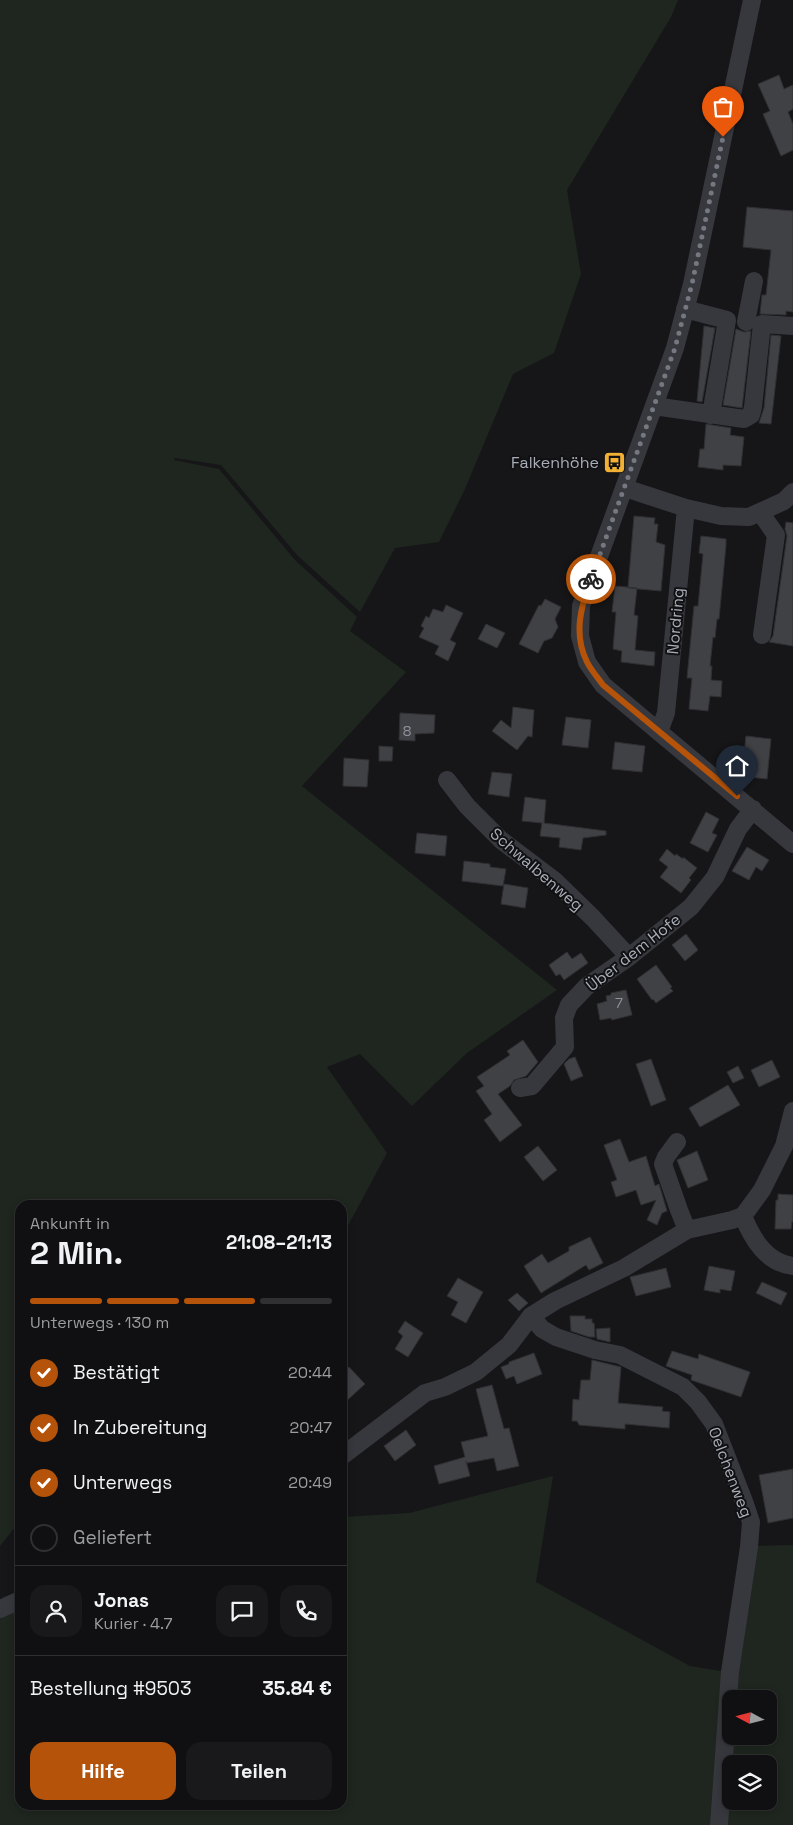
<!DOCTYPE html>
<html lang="de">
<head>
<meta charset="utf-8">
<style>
  :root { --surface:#101012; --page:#19191b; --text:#f1f3f6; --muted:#9c9d9f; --line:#303032; --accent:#b45309 }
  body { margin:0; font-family:"Space Grotesk",sans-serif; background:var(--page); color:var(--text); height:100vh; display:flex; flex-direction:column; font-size:19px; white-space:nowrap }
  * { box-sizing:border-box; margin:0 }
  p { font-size:16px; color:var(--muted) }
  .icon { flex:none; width:28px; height:28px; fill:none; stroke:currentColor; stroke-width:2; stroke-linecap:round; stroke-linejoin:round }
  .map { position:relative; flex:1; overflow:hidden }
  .drawer { position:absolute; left:15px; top:1200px; width:332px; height:610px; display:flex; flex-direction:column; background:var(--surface); border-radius:15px; box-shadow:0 2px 8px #0003,0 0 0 1px var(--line) }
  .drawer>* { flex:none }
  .needle { width:32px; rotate:277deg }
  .controls { position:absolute; left:722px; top:1690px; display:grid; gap:10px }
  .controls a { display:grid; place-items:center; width:55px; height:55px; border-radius:10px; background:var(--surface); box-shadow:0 2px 8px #0003,0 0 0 1px var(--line); font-size:25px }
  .pin { position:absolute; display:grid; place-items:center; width:42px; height:42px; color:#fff; margin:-51px -21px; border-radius:50% 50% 50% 0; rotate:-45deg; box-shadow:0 0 5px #0007 }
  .pin .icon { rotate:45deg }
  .courier { position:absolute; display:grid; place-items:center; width:50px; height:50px; margin:-25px; border:4px solid #b45309; border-radius:50%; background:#fff; color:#222; box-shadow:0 1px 6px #0007 }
  .overview em { font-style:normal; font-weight:800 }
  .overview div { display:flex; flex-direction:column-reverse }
  .overview { display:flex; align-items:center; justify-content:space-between; height:85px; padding:0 15px }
  h1 { font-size:32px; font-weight:800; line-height:38px }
  .bar { display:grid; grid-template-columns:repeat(4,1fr); gap:8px 5px; align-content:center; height:60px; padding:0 15px }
  .bar i { height:6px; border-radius:4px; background:var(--line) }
  .bar .on { background:var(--accent) }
  .bar p { grid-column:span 4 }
  .line { display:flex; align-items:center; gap:12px; padding:0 15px; border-top:1px solid var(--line) }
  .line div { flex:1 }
  .round { display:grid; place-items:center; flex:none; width:52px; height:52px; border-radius:15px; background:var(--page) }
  ol { padding:0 15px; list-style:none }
  li { display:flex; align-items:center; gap:15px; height:55px }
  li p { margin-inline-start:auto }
  li .icon { padding:5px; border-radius:50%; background:var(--accent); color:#fff; stroke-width:4 }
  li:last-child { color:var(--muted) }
  li i { width:28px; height:28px; border:2px solid var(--line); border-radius:50% }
  .primary-button { display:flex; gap:10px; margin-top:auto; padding:10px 15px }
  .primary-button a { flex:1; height:58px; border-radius:15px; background:var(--accent); color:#fff; font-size:20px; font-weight:800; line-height:58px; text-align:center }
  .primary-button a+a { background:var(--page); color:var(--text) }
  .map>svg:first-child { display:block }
  .green { fill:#1e261f; fill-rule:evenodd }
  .building { fill:#404145; stroke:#303034 }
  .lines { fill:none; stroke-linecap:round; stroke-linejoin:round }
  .minor { stroke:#37383d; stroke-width:18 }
  .done { stroke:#757880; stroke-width:5; stroke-dasharray:0 9 }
  .route { stroke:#b45309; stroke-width:6 }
  .labels { text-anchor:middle; stroke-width:4; stroke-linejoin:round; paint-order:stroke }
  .number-label { font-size:14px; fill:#8e929b }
  .poi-label { font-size:16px; fill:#a8adb8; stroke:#111113; text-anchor:end }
  .street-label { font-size:16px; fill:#a8adb8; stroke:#111113 }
</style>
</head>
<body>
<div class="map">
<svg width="793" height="1825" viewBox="0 0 793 1825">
  <rect width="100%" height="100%" fill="#161618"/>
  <path class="green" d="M0 0H678L671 17 567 190 581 274 554 353 513 374 465 489 439 542 395 548 360 612 298 556 221 465 175 458 174 460 219 469 295 560 357 617 350 631 406 672 302 786 557 990 467 1053 412 1106 360 1054 327 1067 387 1153 343 1235 342 1205H20V1521L0 1546Z
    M553 1476 536 1582 690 1666 727 1672 717 1825H0V1611L20 1606V1805H342L343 1517 409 1513Z
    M793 1545V1825H721L731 1673 751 1546ZM731 1699H769V1736H731ZM731 1764H769V1801H731Z"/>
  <path class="building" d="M779 75 784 89 793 85V109L788 112 793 124V150L781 156 763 114 770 111 758 84Z
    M747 207 793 211V312L786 311V315L760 314 762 295H766L771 250 743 247Z
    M704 326 715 328 702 402 697 401Z
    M736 329 744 332 751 331 742 408 723 405Z
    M771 335 781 336 771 424 759 423 764 408Z
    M706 424 731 428 730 435 744 437 741 466 723 465V470L698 467 700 449H704Z
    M634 516 655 518 654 524H658L656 542 665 545 661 591 628 588Z
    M786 522 793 523V646L769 642 773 636 787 536 785 529Z
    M701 536 726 539V545L719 619H717L715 638 713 637 710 666H712L711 680 722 681 721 697 710 696 708 711 689 709 692 678H687L694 606H698L703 554 699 553Z
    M615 586 637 588 634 615 638 616 635 650 655 652 654 666 621 662 622 651 613 649 616 612H612Z
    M545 599 561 607 555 619 558 627 552 638 544 641 538 653 519 644 539 605 541 606Z
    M446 605 463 613 450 640 456 643 448 661 435 654 439 646 419 637 424 628 421 626 426 616 429 618 433 609 443 612Z
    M486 624 505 633 497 648 478 639Z
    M513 707 534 710 532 737 528 736 517 750 492 731 501 720 511 728Z
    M400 713 435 715 434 733 415 734V741L399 740Z
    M566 717 591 720 588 748 562 745Z
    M746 736 771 739 767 779 749 777 750 764 743 763Z
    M615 742 645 746 642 772 612 769Z
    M379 746 393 747 392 761H379Z
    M344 758 369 760 367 787 343 786Z
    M492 772 512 774 509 797 488 794Z
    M525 797 546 800 544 823 606 831V835L583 838 581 850 559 847 560 838 540 836 542 823 522 821Z
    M706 812 719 819 712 833 717 835 708 852 690 843Z
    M417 833 447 836 445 856 415 853Z
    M747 847 769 860 762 871 756 867 749 880 732 871Z
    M667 849 675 856 676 854 683 859V857L697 868 689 878 691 880 681 893 660 877 668 867 659 860Z
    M464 861 490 864V867L506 869 503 886 462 881Z
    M504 884 528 888 525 908 501 904Z
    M686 934 698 950 685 961 672 945Z
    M567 952 572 959 581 953 588 963 564 980 560 974 556 976 549 965Z
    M656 965 672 987 670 988 673 991 656 1003 653 999 652 1000 637 979Z
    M626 990 632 1015 612 1020 611 1018 600 1020 597 1004 607 1001 606 996 611 995V993Z
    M523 1040 538 1062 526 1076 514 1080 510 1086 498 1094 522 1125 500 1142 484 1120 492 1114 476 1091 484 1086 477 1077 510 1055 507 1051Z
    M575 1057 583 1076 571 1081 564 1064 569 1059Z
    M651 1059 666 1100 651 1106 636 1064Z
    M772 1060 780 1077 759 1087 751 1070Z
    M738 1066 744 1078 733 1083 727 1072Z
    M728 1085 740 1105 700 1127 689 1108Z
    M620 1139 629 1162 646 1156 655 1186 659 1184 667 1211 662 1213 657 1225 647 1220 656 1200 641 1205 636 1190 616 1197 611 1182 617 1180 604 1145Z
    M538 1146 557 1170 543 1181 524 1157Z
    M697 1151 708 1180 688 1188 677 1160Z
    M778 1194 793 1195V1222L792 1221 791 1229H775L776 1200H778Z
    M590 1237 603 1263 589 1270 586 1265 541 1293 524 1266 542 1254 548 1263 569 1251V1247Z
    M709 1266 735 1271 731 1291 720 1289V1293L704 1290Z
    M666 1268 671 1287 636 1296 630 1277Z
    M458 1278 483 1292 466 1323 451 1315 458 1302 447 1296Z
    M762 1282 787 1293 781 1305 756 1293Z
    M517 1293 528 1303 519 1311 508 1300Z
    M570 1316H585V1319H592V1323H594L595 1337H589L571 1331Z
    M405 1321 423 1333 408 1357 395 1349 403 1336 398 1332Z
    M610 1328V1342L597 1339 596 1329Z
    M672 1351 698 1359 699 1354 750 1372 741 1397 691 1380 692 1375 666 1366Z
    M534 1353 542 1374 517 1384 514 1376 506 1379 501 1367 509 1364V1362Z
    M592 1360 621 1367 618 1403 663 1407 662 1411 670 1412 669 1428 625 1424V1429L579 1425 577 1421H572L573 1399 579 1400 581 1380H590Z
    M349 1367 365 1384 342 1405V1373Z
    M492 1385 504 1429 509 1428 519 1466 497 1471 494 1458 467 1463 466 1461 470 1476 439 1484 434 1466 465 1457 461 1442 488 1436 476 1389Z
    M406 1430 416 1445 395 1461 384 1446Z
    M793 1469V1518L768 1523 759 1475Z"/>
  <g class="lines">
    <path class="minor" d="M752 0 692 284 675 348 581 606 580 636 587 662 603 685 793 844
      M685 309 727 320 711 415
      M746 322 754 281
      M654 406 744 419 751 415 753 407 762 324 793 326
      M625 488 686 508 721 516 749 517 784 501 793 492
      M760 512 776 535 762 635
      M659 732 666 713 686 508
      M447 780 467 806 501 840 555 881 593 918 629 957
      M520 1088 532 1086 565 1047 564 1018 569 1005 587 986 629 957 691 907 715 877 738 829 753 809
      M677 1142 666 1157 663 1164 679 1210 687 1230
      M743 1216C752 1238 766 1263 793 1266
      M531 1316 542 1329 556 1337 595 1350 620 1355 683 1387 698 1402 714 1424 745 1504 751 1522 749 1547 730 1672 719 1825
      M342 1456 425 1393 445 1387 476 1372 509 1345 531 1316 555 1301 624 1268 687 1230 732 1220 743 1216 762 1190 784 1146 793 1111
      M0 1609 20 1600"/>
  </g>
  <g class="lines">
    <path class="done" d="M591 579 675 348 692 284 723 137"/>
    <path class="route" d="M591 579C581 606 573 634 587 662 591 670 598 678 603 685L737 796"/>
  </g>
  <defs>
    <symbol id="bus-square" viewBox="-11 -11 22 22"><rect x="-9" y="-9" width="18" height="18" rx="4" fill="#f2b134" stroke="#111113"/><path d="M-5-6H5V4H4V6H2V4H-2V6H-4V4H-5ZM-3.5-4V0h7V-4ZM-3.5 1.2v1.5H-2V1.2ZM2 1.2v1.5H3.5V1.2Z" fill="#111"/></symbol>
  </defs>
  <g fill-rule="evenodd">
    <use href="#bus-square" x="602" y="450" width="25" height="25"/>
  </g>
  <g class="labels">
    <g class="number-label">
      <text x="407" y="736">8</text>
      <text x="619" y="1008">7</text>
    </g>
    <g class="poi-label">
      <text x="599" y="468">Falkenhöhe</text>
    </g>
    <g class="street-label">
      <text transform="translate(675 621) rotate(-85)" y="6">Nordring</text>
      <text transform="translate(537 869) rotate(41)" y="6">Schwalbenweg</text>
      <text transform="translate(633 952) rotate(-38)" y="6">Über dem Hofe</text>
      <text transform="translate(731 1472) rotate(69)" y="6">Oelchenweg</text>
    </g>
  </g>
</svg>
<div class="controls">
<a><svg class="needle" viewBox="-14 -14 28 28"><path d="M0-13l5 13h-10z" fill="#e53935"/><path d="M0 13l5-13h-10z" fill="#9c9d9f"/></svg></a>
<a><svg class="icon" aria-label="layers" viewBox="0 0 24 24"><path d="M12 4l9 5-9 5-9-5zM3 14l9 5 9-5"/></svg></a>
</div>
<div class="pin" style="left:723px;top:137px;background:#ea580c"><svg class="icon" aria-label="bag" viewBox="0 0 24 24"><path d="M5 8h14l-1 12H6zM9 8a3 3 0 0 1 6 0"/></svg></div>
<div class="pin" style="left:737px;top:796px;background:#1f2937"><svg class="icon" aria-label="home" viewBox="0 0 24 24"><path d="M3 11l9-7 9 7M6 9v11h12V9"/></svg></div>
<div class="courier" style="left:591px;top:579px"><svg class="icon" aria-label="bike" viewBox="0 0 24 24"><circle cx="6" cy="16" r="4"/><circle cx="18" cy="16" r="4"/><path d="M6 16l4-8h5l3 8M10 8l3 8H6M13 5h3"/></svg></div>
<section class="drawer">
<div class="overview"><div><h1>2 Min.</h1><p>Ankunft in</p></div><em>21:08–21:13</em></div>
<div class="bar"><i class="on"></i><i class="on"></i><i class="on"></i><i></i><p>Unterwegs · 130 m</p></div>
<ol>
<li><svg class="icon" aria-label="check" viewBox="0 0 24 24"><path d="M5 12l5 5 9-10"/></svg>Bestätigt<p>20:44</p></li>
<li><svg class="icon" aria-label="check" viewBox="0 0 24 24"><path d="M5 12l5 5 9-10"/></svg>In Zubereitung<p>20:47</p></li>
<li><svg class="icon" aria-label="check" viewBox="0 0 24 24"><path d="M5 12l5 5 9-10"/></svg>Unterwegs<p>20:49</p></li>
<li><i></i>Geliefert</li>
</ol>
<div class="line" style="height:90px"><a class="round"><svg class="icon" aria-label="person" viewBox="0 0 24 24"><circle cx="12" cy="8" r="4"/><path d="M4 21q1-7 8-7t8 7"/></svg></a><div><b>Jonas</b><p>Kurier · 4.7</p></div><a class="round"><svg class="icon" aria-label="chat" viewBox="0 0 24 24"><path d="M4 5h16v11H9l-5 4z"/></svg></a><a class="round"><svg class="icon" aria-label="phone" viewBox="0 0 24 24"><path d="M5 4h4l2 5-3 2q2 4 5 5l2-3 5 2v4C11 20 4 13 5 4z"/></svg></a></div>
<div class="line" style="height:65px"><div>Bestellung #9503</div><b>35.84 €</b></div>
<div class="primary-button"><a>Hilfe</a><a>Teilen</a></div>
</section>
</div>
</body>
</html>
